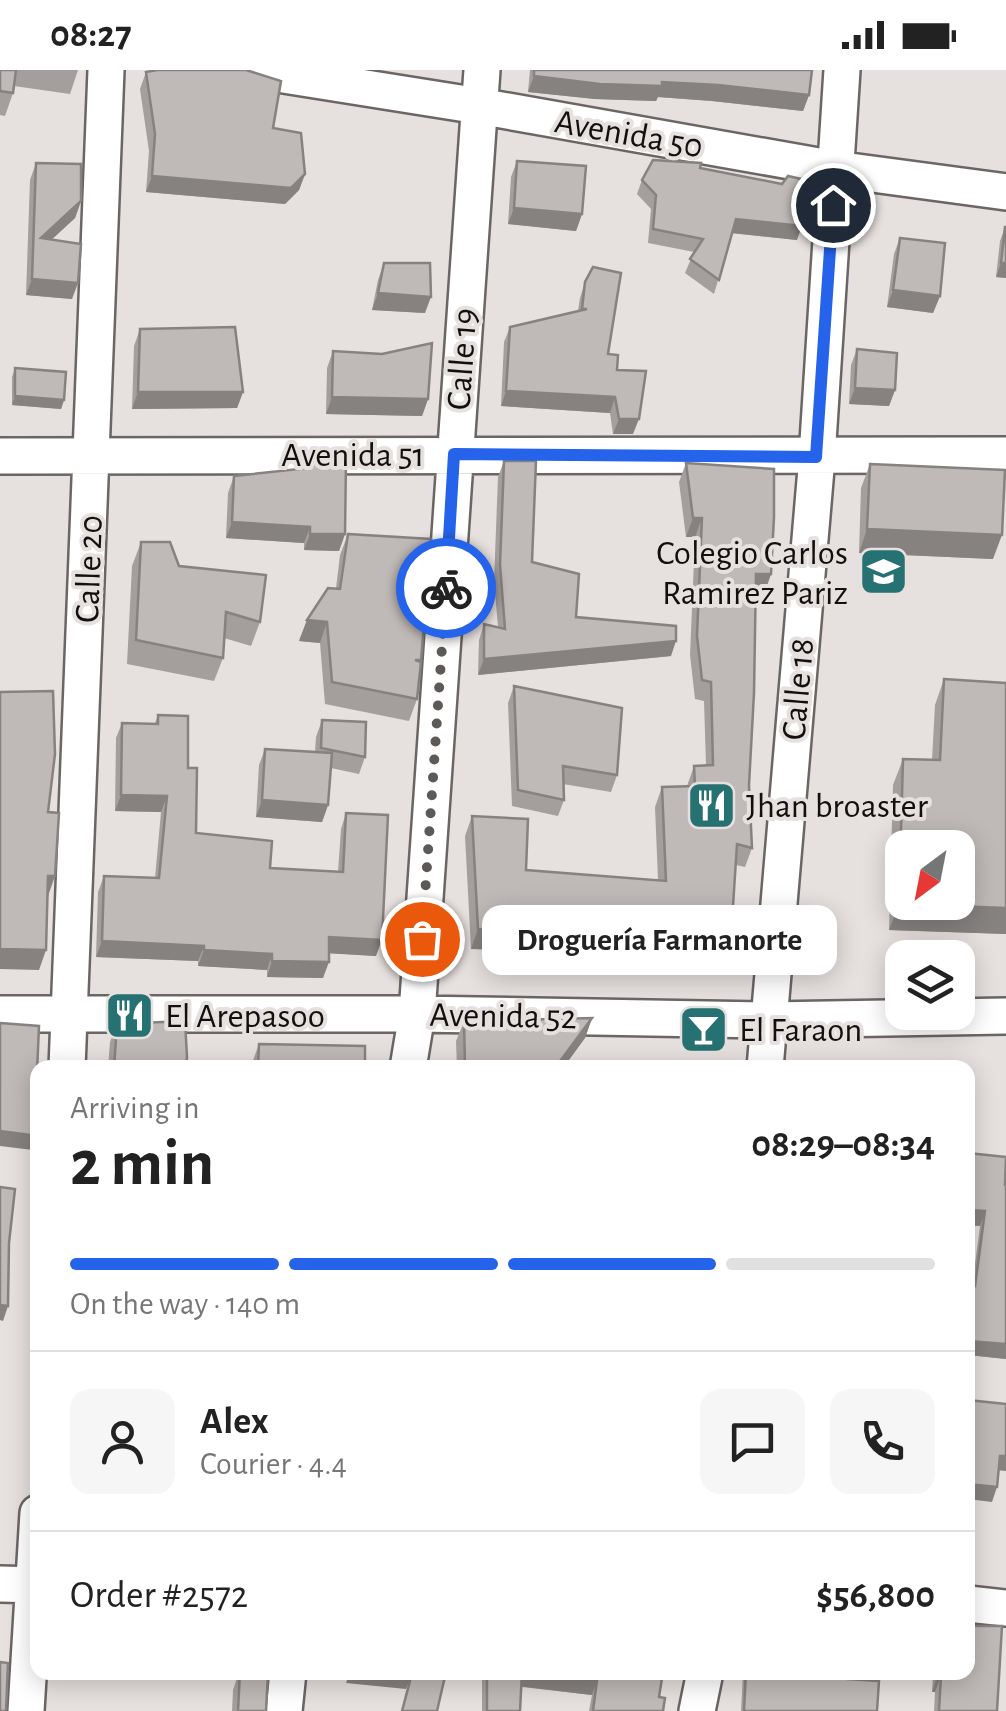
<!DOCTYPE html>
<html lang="en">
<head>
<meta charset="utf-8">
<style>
  :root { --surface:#fff; --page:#f6f6f6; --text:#222; --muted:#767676; --line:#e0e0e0; --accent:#2563eb }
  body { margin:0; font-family:"Alegreya Sans",sans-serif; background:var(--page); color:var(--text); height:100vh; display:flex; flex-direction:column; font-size:38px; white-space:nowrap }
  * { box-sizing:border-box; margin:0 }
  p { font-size:32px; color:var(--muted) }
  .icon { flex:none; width:55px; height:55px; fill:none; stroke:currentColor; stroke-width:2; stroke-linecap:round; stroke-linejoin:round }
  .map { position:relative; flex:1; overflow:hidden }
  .sheet { position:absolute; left:30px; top:990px; width:945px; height:620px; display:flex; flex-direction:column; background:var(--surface); border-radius:20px; box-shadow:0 5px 25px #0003 }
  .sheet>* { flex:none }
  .needle { width:65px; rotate:212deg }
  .buttons { position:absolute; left:885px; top:760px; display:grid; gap:20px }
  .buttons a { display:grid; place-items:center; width:90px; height:90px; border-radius:20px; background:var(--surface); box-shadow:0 5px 25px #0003; font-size:50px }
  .pin { position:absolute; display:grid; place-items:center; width:85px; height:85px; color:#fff; margin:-42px; border:5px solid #fff; border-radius:50%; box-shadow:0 2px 10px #0007 }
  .courier { position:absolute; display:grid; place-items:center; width:100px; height:100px; margin:-50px; border:8px solid #2563eb; border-radius:50%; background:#fff; color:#222; box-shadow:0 2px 12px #0007 }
  .bubble { position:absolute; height:70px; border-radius:20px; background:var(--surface); box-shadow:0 5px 25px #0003; font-size:32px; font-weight:600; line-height:70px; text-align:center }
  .summary em { font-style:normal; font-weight:600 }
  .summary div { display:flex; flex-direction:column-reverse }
  .summary { display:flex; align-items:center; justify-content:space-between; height:170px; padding:0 40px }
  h1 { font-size:65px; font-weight:600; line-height:75px }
  .bar { display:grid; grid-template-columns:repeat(4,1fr); gap:15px 10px; align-content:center; height:120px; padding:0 40px }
  .bar i { height:12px; border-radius:8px; background:var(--line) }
  .bar .selected { background:var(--accent) }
  .bar p { grid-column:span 4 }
  .line { display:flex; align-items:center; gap:25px; padding:0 40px; border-top:2px solid var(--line) }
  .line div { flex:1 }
  .round { display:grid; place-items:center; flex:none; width:105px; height:105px; border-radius:20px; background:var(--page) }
  .status { display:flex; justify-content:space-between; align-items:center; height:70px; padding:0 50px; background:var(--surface); direction:ltr }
  .status svg { height:28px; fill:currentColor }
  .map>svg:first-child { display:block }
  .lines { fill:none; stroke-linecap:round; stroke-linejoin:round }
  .street-casing { stroke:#6b6664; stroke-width:40 }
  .street { stroke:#fff; stroke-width:35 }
  .wall { fill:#a49f9d }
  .shaded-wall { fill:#868280 }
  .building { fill:#bfb9b7; stroke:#868280; stroke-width:2.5; fill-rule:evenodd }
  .done { stroke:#5c5957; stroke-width:10; stroke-dasharray:0 18 }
  .route { stroke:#2563eb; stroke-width:12 }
  .labels { text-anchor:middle; stroke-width:8; stroke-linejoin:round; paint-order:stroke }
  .street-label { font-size:35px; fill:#12100f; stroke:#e6e0de }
  .poi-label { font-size:35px; fill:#12100f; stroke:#e6e0de; text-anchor:start }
</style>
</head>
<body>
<div class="status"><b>08:27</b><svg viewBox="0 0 49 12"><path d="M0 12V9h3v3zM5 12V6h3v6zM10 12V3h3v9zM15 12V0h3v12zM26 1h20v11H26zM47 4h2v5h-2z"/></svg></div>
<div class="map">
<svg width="1006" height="1641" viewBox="0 0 1006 1641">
  <rect width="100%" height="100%" fill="#e6e0de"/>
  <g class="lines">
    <defs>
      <path id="street" d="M252 0 479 36 835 99 1006 122
        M0 386 1006 385
        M0 944H417L769 950 1006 946
        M67 998 106 0
        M408 998 417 944 482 0
        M765 998 817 387 842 0
        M0 1514 38 1515
        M968 1534 1006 1538
        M26 1641 38 1443
        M284 1641 288 1602
        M697 1641 705 1602"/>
    </defs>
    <use href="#street" class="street-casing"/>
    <use href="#street" class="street"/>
  </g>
  <path class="wall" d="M0 0H78L70 24 14 16 13 23 5 46 0 45Z
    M530 0H812L809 25 803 41 712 31 658 27 656 31 595 29 528 22Z
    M146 2 273 58 305 104 299 120 285 134 146 122 149 81 140 19Z
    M517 91 582 144 576 161 508 154 511 107Z
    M36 93 81 131 75 148 51 170 72 229 26 225 30 110Z
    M700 98 797 170 732 163 714 224 685 203 694 182 648 173 651 139 637 124 642 110Z
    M1005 157 1006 208 996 207 1000 171Z
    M900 168 940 226 933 243 887 237 894 184Z
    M384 193 425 243 372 240 378 210Z
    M585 212 608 284 617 300 633 364H613L610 343 501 336 504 272 510 257 578 241 580 228Z
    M140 259 243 322 237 338 132 339 134 276Z
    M857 279 895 320 889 336 849 334 851 295Z
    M333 281 428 329 422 346 326 344 327 298Z
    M15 298 64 330 61 339 12 335V307Z
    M309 390 345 464 339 481 304 480V473L226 468 228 423 234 406 306 398Z
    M504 391 532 492 576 547 671 586 478 605 479 570 484 554 498 557 494 511 498 407Z
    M686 393 771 504 764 524 756 523 749 715 752 778 745 797 736 795 731 867 724 886 471 879 465 766 472 746 526 800 658 810 655 737 662 717 687 716 694 696 706 695 704 631 695 629 690 585 695 467H686L679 412Z
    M870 394 993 489 859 483 861 418Z
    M348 464 421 590 417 629 409 651 325 634 320 573 299 571 307 550 336 518 340 485Z
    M141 472 179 496 260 552 251 576 224 568 223 588 214 611 127 594 132 496Z
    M944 609 1006 613V864L889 860 893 715 903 689 932 690 935 635Z
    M514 616 617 705 611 722 563 714 564 730 558 746 512 736 508 633Z
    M158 645 188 698 196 763 270 798 338 802 341 759 346 743 376 886 329 883 323 908 267 907V900L198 896V891L96 887 98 822 104 806 155 808 161 742 115 741 116 668 122 653H155Z
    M322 650 365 687 359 704 331 698 328 735 322 752 256 747 259 695 265 679 315 682 316 667Z
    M592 948 585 968 563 998H457L456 971 464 951Z
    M117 954 186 998H108L110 972Z
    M259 974 365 998H252V993Z
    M1005 1115 1006 1289 968 1285V1215L972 1216 980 1156 968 1155Z
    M239 1602 266 1641H232L233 1620Z
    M482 1602H663L659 1627 663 1641H589L592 1625 522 1617 520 1641H482Z
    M743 1602H849L848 1609 877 1641H741Z
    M933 1602H968L997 1641H934L935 1622H932Z"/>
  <path class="shaded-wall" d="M534 6 718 15 809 25 803 41 712 31 658 27 656 31 595 29 528 22Z
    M305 104 299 120 285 134 146 122 152 106Z
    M81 131 75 148 35 185 41 168Z
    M514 138 582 144 576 161 508 154Z
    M736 149 802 156 797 170 731 163Z
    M1001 193H1006V208L996 207Z
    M32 209 78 213 72 229 26 225Z
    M893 220 940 226 933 243 887 237Z
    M378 223 431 227 425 243 372 240Z
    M855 318 895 320 889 336 849 334Z
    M506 321 615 327 610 343 501 336Z
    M138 322H243L237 338 132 339Z
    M15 326 64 330 61 339 12 335Z
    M332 327 428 329 422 346 326 344Z
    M619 349H639L633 364H613Z
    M693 448H702L695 467H686Z
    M232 452 310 457 304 473 226 468Z
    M867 459 1002 465 993 489 859 483Z
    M310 464H345L339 481 304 480Z
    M756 504H771L764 524 749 523Z
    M307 550 327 552 320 573 299 571Z
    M676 571 671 586 478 605 484 589Z
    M121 725 167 726 161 742 115 741Z
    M262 730 328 735 322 752 256 747Z
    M48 806H55L48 826Z
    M899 834 1006 838V864L889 860Z
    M478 859 731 867 724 886 471 879Z
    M329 867 382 870 376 886 324 883Z
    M102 871 204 876 198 891 96 887Z
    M0 879 46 880 39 900 0 899Z
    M204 880 272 884 267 900 198 896Z
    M272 891 329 892 323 908 267 907Z
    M592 948 585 968 563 998H555Z
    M0 1061 38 1066 33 1080 0 1076Z
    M968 1140 985 1141 980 1156 968 1155Z
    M0 1235 8 1236 3 1251 0 1250Z
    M968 1270 1006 1274V1289L968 1285Z
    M1000 1386H1006V1401L995 1400Z
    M968 1414 997 1417 992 1432 968 1429Z
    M350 1602H372L411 1607 406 1619 346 1613Z
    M522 1602H536L597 1610 592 1625 517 1616Z
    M937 1606H941L935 1622H932Z"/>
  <path class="building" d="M0 0H16L13 23 0 21Z
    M157 0H246L281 11 273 58 301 63 305 104 291 118 152 106 155 64 146 2Z
    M534 0H812L809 25 718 15 662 12V16L600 14 534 6Z
    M653 90 701 93 700 98 782 114 788 106 810 111 802 156 736 149 719 210 690 189 703 169 653 159 656 125 642 110Z
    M517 91 586 96 582 144 514 138Z
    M36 93 81 94V131L41 168 81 174 78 213 32 209Z
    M1005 157H1006V193H1001Z
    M900 168 945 173 940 226 893 220Z
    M384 193H430L431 227 378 223Z
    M593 197 621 203 608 284 618 285 617 300 646 301 639 349H619L615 327 506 321 510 257 587 239H582L585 212Z
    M235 257 243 322H138L140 259Z
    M432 273 428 329 332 327 333 281 382 284Z
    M857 279 897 283 895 320 855 318Z
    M15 298 66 302 64 330 15 326Z
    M309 390H346L345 464H310V457L232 452 234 406 309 398Z
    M504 391H536L532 492 579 504 576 547 676 556V571L484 589V554L505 559 500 495Z
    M686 393 774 399V447L771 504H756L754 623 749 715 752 778 737 774 731 867 478 859 472 746 528 749 526 800 666 811 662 717 695 716 694 696 713 695 711 612 702 610 697 566 702 448H693Z
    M870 394 1005 400 1002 465 867 459Z
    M348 464 431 469 421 590H415L421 592 417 629 332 612 327 552 307 550 328 518 340 519Z
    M141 472H170L179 496 266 505 260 552 226 542 223 588 136 570Z
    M944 609 1006 613V838L899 834 903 689 940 690ZM902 778H958V832H902Z
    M514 616 622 638 617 705 563 696 564 730 518 720Z
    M53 621 55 684 48 742 59 743 55 806H48L46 880 0 879V622Z
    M158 645 188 646V698H197L196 763 272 771 270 798 343 802 346 743 388 745 382 870 329 867V892L272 891V884L204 880V876L102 871 104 806 159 808 167 726 121 725 122 653 158 654Z
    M322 650 366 652 365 687 321 678Z
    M265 679 332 683 328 735 262 730Z
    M592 948 555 998H465L464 951Z
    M185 951 187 987 186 998H114L117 954Z
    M0 953 39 956 36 1026 38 1066 0 1061Z
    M259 974 365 976V998H258Z
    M659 996H690V998H659Z
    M968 1083 1006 1087 1005 1115H1006V1274L968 1271V1215L975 1216 985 1141 968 1140Z
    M0 1117 15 1119 9 1173 8 1236 0 1235Z
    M968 1330 1006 1334V1386H1000L997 1417 968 1414Z
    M968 1556H1002L997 1641H939L941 1606H937L938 1602H968Z
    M0 1592 8 1593 6 1641H0Z
    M240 1602H268L266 1641H238Z
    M372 1602H446L437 1641H402L411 1607Z
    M487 1602H522L520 1641H487Z
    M536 1602H663L659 1627 665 1628 663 1641H593L597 1610Z
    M746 1602H849L848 1609 879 1611 877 1641H744Z"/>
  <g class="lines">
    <path class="done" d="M422 869 446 518"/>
    <path class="route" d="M446 518 454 384 816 387 833 135"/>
  </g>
  <defs>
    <symbol id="school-square" viewBox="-11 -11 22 22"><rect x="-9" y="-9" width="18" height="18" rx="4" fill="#267171" stroke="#e6e0de"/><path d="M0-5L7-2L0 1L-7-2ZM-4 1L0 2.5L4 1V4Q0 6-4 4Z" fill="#fff"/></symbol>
    <symbol id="restaurant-square" viewBox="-11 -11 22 22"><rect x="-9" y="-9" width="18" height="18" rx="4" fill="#267171" stroke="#e6e0de"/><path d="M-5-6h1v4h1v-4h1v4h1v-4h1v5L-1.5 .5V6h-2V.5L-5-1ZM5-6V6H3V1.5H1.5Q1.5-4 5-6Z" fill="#fff"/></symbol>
    <symbol id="bar-square" viewBox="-11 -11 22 22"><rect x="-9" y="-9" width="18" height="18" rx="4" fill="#267171" stroke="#e6e0de"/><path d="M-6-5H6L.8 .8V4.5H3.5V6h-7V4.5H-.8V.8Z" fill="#fff"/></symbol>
  </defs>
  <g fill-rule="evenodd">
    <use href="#school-square" x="856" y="474" width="55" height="55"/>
    <use href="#restaurant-square" x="684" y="708" width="55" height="55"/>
    <use href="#restaurant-square" x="102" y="918" width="55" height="55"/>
    <use href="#bar-square" x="676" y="932" width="55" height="55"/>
  </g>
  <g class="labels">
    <g class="street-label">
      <text transform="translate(629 63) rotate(10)" y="12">Avenida 50</text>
      <text transform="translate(461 289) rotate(-86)" y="12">Calle 19</text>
      <text x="353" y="396">Avenida 51</text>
      <text transform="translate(88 499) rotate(-88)" y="12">Calle 20</text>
      <text transform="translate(797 619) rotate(-85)" y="12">Calle 18</text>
      <text transform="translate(503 945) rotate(1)" y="12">Avenida 52</text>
    </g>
    <g class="poi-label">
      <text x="848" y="494" text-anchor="end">Colegio Carlos<tspan x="848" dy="40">Ramirez Pariz</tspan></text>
      <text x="746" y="747">Jhan broaster</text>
      <text x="165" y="957">El Arepasoo</text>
      <text x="739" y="971">El Faraon</text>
    </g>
  </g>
</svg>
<div class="buttons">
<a><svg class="needle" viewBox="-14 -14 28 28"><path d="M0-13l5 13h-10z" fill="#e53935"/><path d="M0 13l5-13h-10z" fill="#767676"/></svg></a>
<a><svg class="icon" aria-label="layers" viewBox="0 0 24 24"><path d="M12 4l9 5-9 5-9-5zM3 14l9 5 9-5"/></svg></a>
</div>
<div class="pin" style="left:422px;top:869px;background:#ea580c"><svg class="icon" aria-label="bag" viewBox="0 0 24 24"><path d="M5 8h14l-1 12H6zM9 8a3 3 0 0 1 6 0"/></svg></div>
<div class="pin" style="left:833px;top:135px;background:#1f2937"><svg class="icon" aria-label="home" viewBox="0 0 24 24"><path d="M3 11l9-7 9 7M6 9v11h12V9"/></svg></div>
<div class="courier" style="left:446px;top:518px"><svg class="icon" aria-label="bike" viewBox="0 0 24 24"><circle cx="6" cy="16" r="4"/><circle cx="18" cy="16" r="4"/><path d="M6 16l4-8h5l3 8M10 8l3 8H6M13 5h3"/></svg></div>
<div class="bubble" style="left:482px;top:835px;width:355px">Droguería Farmanorte</div>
<section class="sheet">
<div class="summary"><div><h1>2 min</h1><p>Arriving in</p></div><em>08:29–08:34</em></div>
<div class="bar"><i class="selected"></i><i class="selected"></i><i class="selected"></i><i></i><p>On the way · 140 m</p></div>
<div class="line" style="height:180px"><a class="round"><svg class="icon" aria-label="person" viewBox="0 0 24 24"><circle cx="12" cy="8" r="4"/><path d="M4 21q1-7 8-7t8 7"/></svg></a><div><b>Alex</b><p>Courier · 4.4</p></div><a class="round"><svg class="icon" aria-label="chat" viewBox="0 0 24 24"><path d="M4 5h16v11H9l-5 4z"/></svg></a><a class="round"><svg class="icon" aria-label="phone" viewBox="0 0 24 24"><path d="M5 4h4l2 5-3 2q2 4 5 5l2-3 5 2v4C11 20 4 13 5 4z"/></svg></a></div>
<div class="line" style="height:130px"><div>Order #2572</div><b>$56,800</b></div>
</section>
</div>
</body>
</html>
